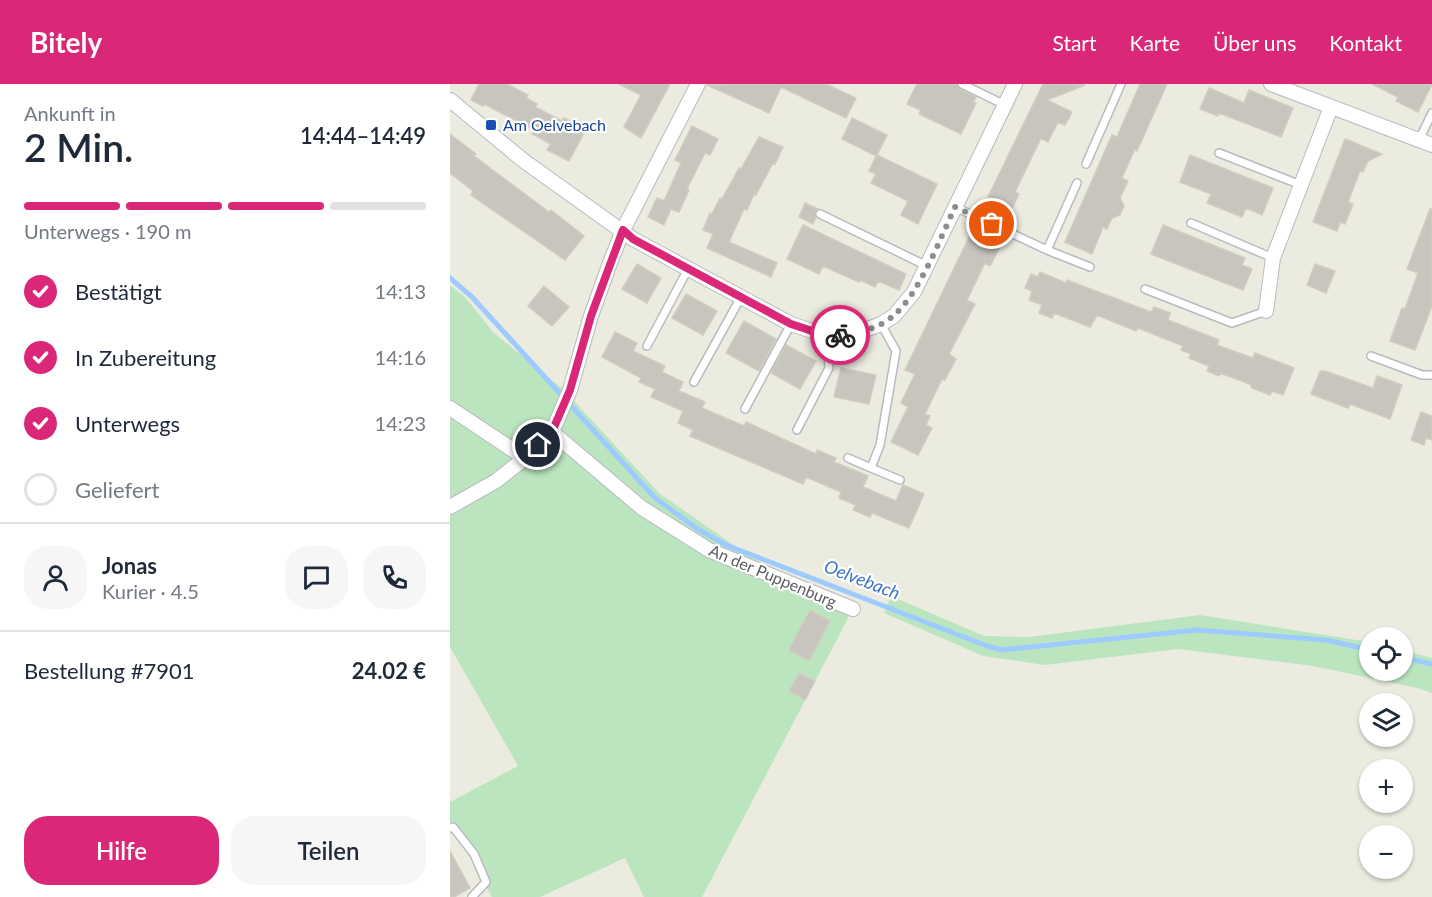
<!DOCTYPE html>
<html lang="de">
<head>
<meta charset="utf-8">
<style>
  :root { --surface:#fff; --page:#f6f6f7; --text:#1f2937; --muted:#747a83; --line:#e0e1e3; --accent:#db2777 }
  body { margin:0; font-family:Lato,sans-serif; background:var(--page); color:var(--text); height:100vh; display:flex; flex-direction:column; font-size:22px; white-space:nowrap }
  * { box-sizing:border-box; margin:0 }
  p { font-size:20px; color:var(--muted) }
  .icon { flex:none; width:33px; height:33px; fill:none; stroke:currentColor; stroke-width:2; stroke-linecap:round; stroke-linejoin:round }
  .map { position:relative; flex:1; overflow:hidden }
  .drawer { display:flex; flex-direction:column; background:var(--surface); width:450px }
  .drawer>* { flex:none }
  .tools { position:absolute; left:909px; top:543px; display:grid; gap:12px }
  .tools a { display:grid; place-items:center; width:54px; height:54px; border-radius:50%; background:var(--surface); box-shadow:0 2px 4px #0004; font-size:30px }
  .pin { position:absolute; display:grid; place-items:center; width:51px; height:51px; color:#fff; margin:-26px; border:3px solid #fff; border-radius:50%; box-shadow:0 2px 6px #0007 }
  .courier { position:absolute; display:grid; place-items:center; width:60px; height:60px; margin:-30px; border:4px solid #db2777; border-radius:50%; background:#fff; color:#222; box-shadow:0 2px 8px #0007 }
  .head em { font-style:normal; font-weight:600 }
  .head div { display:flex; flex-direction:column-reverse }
  .head { display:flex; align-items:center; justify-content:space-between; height:102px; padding:0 24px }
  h1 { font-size:39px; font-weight:600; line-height:45px }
  .bar { display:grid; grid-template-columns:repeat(4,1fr); gap:9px 6px; align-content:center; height:72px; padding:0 24px }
  .bar i { height:8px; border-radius:4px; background:var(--line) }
  .bar .on { background:var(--accent) }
  .bar p { grid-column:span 4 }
  .line { display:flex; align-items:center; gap:15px; padding:0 24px; border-top:2px solid var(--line) }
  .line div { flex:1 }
  .round { display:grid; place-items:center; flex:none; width:63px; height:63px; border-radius:24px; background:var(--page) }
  ol { padding:0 24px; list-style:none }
  li { display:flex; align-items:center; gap:18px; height:66px }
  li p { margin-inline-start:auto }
  li .icon { padding:6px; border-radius:50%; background:var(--accent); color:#fff; stroke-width:4 }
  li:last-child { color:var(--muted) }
  li i { width:33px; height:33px; border:3px solid var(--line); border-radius:50% }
  .button { display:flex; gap:12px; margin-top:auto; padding:12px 24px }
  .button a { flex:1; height:69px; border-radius:24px; background:var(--accent); color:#fff; font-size:24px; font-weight:600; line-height:69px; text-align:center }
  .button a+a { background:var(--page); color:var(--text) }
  header { display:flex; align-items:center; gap:36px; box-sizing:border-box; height:84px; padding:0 30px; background:var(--accent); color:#fff }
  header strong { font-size:28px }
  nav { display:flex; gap:33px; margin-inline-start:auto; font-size:21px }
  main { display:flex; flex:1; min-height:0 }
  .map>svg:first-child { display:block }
  .green { fill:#bbe5bf }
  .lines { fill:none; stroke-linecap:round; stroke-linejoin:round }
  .stream { stroke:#9dcbff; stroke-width:5 }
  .building { fill:#c7c5bd; stroke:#d1cdbe; stroke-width:1.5 }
  .lane-casing { stroke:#b8babf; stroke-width:10 }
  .street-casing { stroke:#b8babf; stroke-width:16 }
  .lane { stroke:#fff; stroke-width:7 }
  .street { stroke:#fff; stroke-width:14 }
  .done { stroke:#8c8e8d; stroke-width:6; stroke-dasharray:0 10.8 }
  .route { stroke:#db2777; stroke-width:8 }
  .transit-dot { fill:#1a4fb4; stroke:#fff; stroke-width:2 }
  .labels { text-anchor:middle; stroke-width:4.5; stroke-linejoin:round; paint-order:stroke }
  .transit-label { font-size:16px; fill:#164399; stroke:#fff; text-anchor:start }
  .street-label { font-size:16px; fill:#595c61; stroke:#fff }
  .water-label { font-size:18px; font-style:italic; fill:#3d73c5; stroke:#fff }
</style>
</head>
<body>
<header>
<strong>Bitely</strong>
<nav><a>Start</a><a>Karte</a><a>Über uns</a><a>Kontakt</a></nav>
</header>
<main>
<section class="drawer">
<div class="head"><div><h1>2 Min.</h1><p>Ankunft in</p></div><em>14:44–14:49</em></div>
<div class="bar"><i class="on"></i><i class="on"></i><i class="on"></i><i></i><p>Unterwegs · 190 m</p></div>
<ol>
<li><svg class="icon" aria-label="check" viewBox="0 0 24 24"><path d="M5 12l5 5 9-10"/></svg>Bestätigt<p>14:13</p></li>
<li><svg class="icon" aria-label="check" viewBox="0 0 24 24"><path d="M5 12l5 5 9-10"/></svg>In Zubereitung<p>14:16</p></li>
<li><svg class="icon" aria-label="check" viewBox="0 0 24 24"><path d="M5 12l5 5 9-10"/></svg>Unterwegs<p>14:23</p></li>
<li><i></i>Geliefert</li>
</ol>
<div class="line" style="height:108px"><a class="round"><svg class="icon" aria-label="person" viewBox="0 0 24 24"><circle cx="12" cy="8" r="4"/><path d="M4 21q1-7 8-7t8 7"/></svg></a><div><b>Jonas</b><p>Kurier · 4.5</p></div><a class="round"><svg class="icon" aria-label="chat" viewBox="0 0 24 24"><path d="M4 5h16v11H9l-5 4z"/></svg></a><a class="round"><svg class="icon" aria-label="phone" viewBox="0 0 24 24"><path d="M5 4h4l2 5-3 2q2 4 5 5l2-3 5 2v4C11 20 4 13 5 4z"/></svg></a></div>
<div class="line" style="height:78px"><div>Bestellung #7901</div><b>24.02 €</b></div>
<div class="button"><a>Hilfe</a><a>Teilen</a></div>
</section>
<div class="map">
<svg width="982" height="813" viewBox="0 0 982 813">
  <rect width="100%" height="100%" fill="#ecebe0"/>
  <path class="green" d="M0 201 15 213 44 249 114 306 209 409 302 474 405 521 252 813H194L175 774 90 813H42L0 737V718L68 682 0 563Z
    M441 512 534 552 579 553 750 531 919 558 920 586H952L953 566 982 574V609L967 604 863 582 728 565 595 581 533 572 434 529Z"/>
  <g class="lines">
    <path class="stream" d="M0 194 22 213 205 414 249 446 276 461 537 562 552 566 747 546 876 556 920 566
      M952 573 982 580"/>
  </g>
  <path class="building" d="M29 0H57L78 11 76 14 87 20 85 23 112 37 114 34 136 45 119 77 97 66 101 60 82 50 84 46 34 20 33 22 21 16Z
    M169 0H220L191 54 174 43 191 11Z
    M376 0 406 14 396 34 331 3 319 29 257 1Z
    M467 0H506L509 5 526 13 523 18 526 19 511 50 469 30 471 26 457 20Z
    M593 0 635 1 597 16 622 28 615 41 608 38 598 58 591 54 565 108 569 110 562 125 538 113Z
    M690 0H717L687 67 685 65 672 94 678 97 670 114 674 122 670 131 662 134 657 145 653 143 642 170 615 158 662 51 667 53Z
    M922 0H982L968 28 946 17 948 13Z
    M759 4 794 19 799 6 843 24 831 53 769 29 768 32 750 25Z
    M402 34 437 51 427 71 487 100 468 140 451 131 458 117 421 99 426 90 419 87 426 72 392 55Z
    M242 42 268 55 260 71 255 69 237 105 239 106 229 128 221 125 214 141 198 133 207 114 214 117 231 79 225 76Z
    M0 50 26 70 24 72 99 128 101 126 134 152 115 176 21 111 23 107 0 89Z
    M309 53 333 63 325 80 323 79 306 111 304 110 297 126 294 125 279 158 327 179 321 193 257 164 263 150 253 146 260 129 262 130 270 114 272 115 289 84 291 85Z
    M895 55 932 70 918 77 913 88 910 87 898 118 903 120 895 140 890 138 887 147 863 138Z
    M740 71 823 104 812 131 796 124 792 133 757 119 761 110 730 98Z
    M355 119 368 125 365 128 366 133 363 140 349 133Z
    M980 125H982V222L965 266 940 257 952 224 955 225 968 189 957 185Z
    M353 141 456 190 449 206 428 197 425 203 410 196 409 198 373 182 369 190 337 175Z
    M713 141 795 174 792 181 802 185 793 206 701 170Z
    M522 147 551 161 540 182 535 179 517 216 525 220 499 270 506 275 495 296 492 295 475 330 480 332 476 341 482 344 468 371 441 358 458 323 451 319 465 290 455 286Z
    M187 180 211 194 197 219 172 205Z
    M865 180 885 187 876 209 857 201Z
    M590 188 616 199 617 196 701 228 704 223 720 229 718 236 769 256 767 261 803 274 805 269 844 284 833 311 822 307 820 311 802 304 800 300 770 289 769 292 757 287 759 282 739 274 741 270 731 266 733 262 688 244 686 247 647 231 640 243 604 229 602 234 589 229 592 221 579 216 582 207 575 204 581 190 588 193Z
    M94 202 119 223 102 242 78 222Z
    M236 210 267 227 253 251 222 234Z
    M294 237 326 255 309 287 276 269Z
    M165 248 187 259 183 267 215 282 212 288 233 298 229 307 255 318 252 324 294 342 296 338 366 370 367 366 386 374 384 378 418 392 413 403 446 417 453 401 474 410 459 444 422 429 420 433 403 426 406 421 389 414 391 408 356 393 353 400 240 352 243 346 228 339 233 327 201 313 205 305 189 298 191 294 152 273Z
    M336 261 366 277 350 305 321 289Z
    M391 284 426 291 419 320 384 313Z
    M870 287H875L923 304 927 292 952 301 940 335 900 320 898 324 861 310Z
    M971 328 982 332V356L976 354 974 361 961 356Z
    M360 526 380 537 359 577 339 566Z
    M349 589 365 597 355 616 339 607Z
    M0 767 20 804 4 813H0Z"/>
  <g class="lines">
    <defs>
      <path id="lane" d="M512 0 555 21
        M969 56 982 29
        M769 69 851 101
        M636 80 671 0
        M505 123 597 166 640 183
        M370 130 477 182
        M741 139 823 174
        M597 166 627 99
        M695 205 782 239 816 227
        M431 240 446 267 430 361 421 384 450 396
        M197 262 238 185
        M921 272 972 291H982
        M244 298 291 213
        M295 325 341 240
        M347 346 379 284 377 252
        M398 374 421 384
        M0 744 3 743 24 770 36 798 22 813"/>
      <path id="street" d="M821 0 982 61
        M0 16 74 77 183 155 341 240 377 252 407 249 431 240 444 232 464 208 565 0
        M816 227 823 174 881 23
        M0 324 75 374
        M102 348 192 424 259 466 403 525
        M0 423 46 397 75 374 102 348 120 306 141 232 160 179 173 146 248 0"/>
    </defs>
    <use href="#lane" class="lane-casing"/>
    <use href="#street" class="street-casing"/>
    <use href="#lane" class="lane"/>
    <use href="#street" class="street"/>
  </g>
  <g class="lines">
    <path class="done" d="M390 251C409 249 427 245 442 233 469 211 490 155 505 123L542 140"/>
    <path class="route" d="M88 361 102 348 120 306 141 232 173 146 183 155 341 240 377 252 390 251"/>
  </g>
  <rect class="transit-dot" x="35" y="35" width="12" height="12" rx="3"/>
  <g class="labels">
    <g class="transit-label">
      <text x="53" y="47">Am Oelvebach</text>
    </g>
    <g class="street-label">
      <text transform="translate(323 492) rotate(23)" y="6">An der Puppenburg</text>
    </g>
    <g class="water-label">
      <text transform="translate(412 496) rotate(21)" y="6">Oelvebach</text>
    </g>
  </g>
</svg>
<div class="tools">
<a><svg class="icon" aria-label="locate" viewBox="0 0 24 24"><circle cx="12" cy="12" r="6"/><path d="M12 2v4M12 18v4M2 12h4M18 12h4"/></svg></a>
<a><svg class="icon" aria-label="layers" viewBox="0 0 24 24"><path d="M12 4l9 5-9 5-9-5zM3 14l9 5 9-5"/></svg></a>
<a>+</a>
<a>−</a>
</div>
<div class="pin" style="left:542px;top:140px;background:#ea580c"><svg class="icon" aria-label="bag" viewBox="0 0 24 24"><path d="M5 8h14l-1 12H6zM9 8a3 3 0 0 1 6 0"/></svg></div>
<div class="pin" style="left:88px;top:361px;background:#1f2937"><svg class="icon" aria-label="home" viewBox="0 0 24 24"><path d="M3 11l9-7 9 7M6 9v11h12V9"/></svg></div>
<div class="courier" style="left:390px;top:251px"><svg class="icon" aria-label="bike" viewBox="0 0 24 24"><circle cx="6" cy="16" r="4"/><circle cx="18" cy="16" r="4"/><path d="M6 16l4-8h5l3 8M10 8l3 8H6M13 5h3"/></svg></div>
</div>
</main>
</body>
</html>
